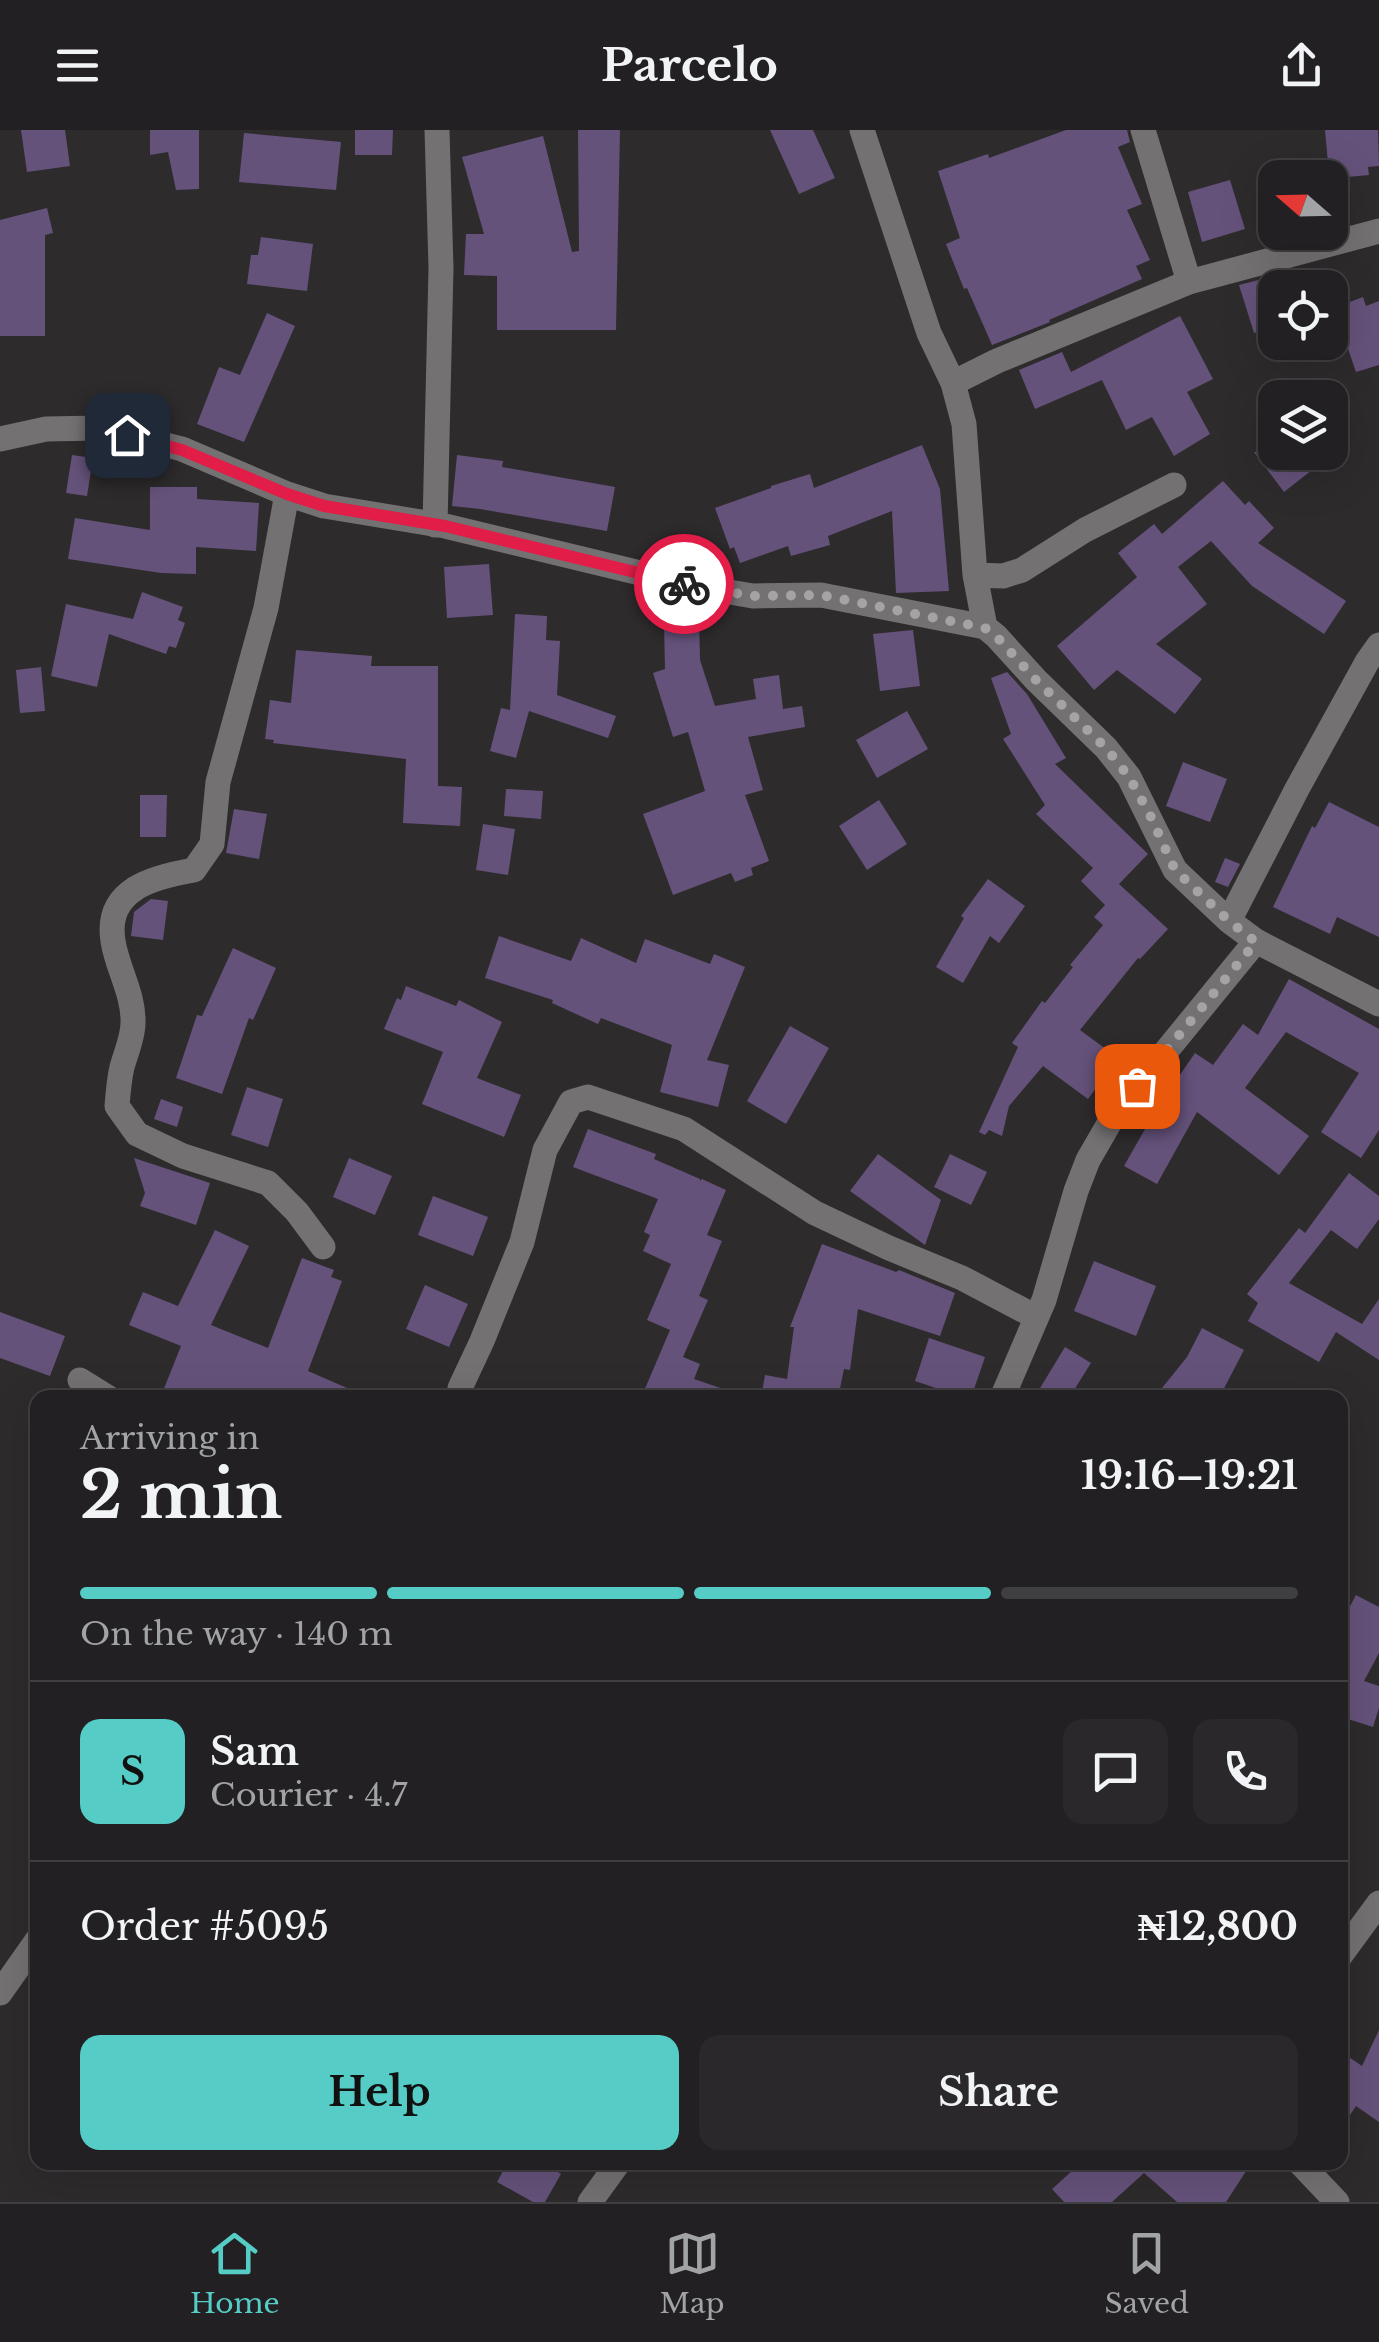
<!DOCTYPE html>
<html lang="en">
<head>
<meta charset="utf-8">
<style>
  :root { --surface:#222022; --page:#2a282a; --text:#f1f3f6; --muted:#a2a3a5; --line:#3f3e40; --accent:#55cdc6 }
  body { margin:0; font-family:"Libre Baskerville",serif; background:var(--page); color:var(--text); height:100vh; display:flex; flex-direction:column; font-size:38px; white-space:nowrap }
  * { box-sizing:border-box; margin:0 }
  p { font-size:32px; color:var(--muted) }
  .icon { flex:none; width:55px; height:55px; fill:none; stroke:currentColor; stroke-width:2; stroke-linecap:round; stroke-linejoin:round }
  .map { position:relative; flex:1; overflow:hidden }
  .side { position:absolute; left:30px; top:1260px; width:1318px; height:780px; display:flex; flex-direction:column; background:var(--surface); border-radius:20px; box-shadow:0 10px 40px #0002,0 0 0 2px var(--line) }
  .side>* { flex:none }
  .needle { width:65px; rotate:290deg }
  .fabs { position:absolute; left:1258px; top:30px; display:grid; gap:20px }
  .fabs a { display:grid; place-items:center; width:90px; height:90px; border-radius:20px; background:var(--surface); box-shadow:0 10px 40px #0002,0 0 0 2px var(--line); font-size:50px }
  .pin { position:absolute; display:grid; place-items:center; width:85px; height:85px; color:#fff; margin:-42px; border-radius:20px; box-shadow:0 5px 15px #0006 }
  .courier { position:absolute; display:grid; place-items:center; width:100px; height:100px; margin:-50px; border:8px solid #e11d48; border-radius:50%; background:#fff; color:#222; box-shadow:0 2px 12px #0007 }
  .summary em { font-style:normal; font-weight:700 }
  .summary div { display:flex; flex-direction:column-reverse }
  .summary { display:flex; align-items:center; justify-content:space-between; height:170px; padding:0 50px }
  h1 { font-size:65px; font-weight:700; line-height:75px }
  .bar { display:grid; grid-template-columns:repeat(4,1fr); gap:15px 10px; align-content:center; height:120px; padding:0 50px }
  .bar i { height:12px; border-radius:8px; background:var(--line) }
  .bar .on { background:var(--accent) }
  .bar p { grid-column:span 4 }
  .line { display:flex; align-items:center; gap:25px; padding:0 50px; border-top:2px solid var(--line) }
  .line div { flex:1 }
  .round { display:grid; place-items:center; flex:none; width:105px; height:105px; border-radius:20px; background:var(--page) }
  .button { display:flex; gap:20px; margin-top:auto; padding:20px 50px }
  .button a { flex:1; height:115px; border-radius:20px; background:var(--accent); color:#111; font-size:40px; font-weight:700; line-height:115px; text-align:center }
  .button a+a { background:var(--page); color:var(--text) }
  header { display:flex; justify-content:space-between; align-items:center; height:130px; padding:0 50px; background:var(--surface); font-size:45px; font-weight:700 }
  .tab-bar { display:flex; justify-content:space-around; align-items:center; height:140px; border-top:2px solid var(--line); background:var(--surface); font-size:28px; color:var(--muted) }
  .tab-bar a { display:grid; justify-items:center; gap:5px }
  .tab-bar .on { color:var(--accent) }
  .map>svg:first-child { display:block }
  .building { fill:#65527b }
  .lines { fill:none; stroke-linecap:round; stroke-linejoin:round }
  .minor { stroke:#747172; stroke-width:25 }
  .done { stroke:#a6a3a5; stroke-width:10; stroke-dasharray:0 18 }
  .route { stroke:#e11d48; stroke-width:12 }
</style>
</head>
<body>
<header><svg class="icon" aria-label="menu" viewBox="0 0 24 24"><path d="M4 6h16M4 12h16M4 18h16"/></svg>Parcelo<svg class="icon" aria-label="share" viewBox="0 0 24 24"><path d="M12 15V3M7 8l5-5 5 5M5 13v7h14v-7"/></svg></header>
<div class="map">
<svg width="1379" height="2072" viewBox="0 0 1379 2072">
  <rect width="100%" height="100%" fill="#2e2b2d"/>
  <path class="building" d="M21 0H65L70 36 27 42Z
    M150 0H199V59L176 60 168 22 150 25Z
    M355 0H393L392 25H355Z
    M578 0H620L616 200H497V146L464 145 466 104H484L462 27 543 6 572 122 579 121Z
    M770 0H813L835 48 799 64Z
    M1066 0H1127L1130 12 1118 17 1142 74 1127 80 1150 130 1136 136 1142 149 1049 190 1050 192 992 215 967 158 964 159 946 114 960 108 938 41 988 24 989 28Z
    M1325 0H1378L1379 36 1368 37 1369 45 1336 48 1335 33H1328Z
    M244 3 341 12 336 60 239 52Z
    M1230 50 1245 99 1202 112 1188 62Z
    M47 78 53 103 45 105V206H0V90Z
    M261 107 313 114 307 161 247 154 251 125H258Z
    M1302 139 1307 158H1275V196L1254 203 1239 155Z
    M1363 167 1366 176 1379 171V235L1356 242 1334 178Z
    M267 183 295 196 244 312 197 294 219 237 240 245Z
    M1180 186 1213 249 1187 262 1210 304 1174 326 1152 287 1126 300 1102 250 1035 279 1019 240 1062 222 1071 242Z
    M922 315 940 359 949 461 896 463 892 381 828 406 830 415 791 426 788 416 740 433 734 417 730 419 715 378 771 358V356L810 344 814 358Z
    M1254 322H1335L1284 362Z
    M72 325 93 328 87 366 66 363Z
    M457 325 503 331 502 337 615 357 607 401 480 379 452 376Z
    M1223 351 1245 375 1249 371 1274 398 1258 413 1346 471 1324 504 1252 456 1211 411 1178 437 1207 474 1156 514 1202 549 1175 584 1117 540 1094 560 1057 516 1137 447 1118 423 1154 394 1162 404Z
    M150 357H197V369L259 373 256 421 196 417V444L161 443 68 429 75 388 150 400Z
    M489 434 493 485 447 488 444 437Z
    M142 462 183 477 178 490 185 493 176 518 169 516 166 524 109 504 97 557 51 546 66 474 133 489Z
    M515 484 547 486 546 510 560 511 557 565 616 586 608 608 529 581 516 628 490 621 501 578 510 580Z
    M674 484H699L700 530 715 576 756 569 753 549 779 545 783 579 802 576 805 597 748 607 763 660 745 665 769 731 751 738 753 745 735 752 731 743 673 765 643 684 705 661 688 602 673 607 653 543 665 539 664 494H674Z
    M913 500 920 556 880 561 873 504Z
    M296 520 372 526 371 536H438V656L462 657 460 696 403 693 406 629 273 613 274 610 265 609 270 570 291 573Z
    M41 537 45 581 20 583 16 540Z
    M1007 542 1027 564 1066 628 1055 634 1148 724 1119 754 1168 799 1140 829 1138 828 1080 900 1118 928 1088 969 1043 936 1009 976 1002 1006 989 1000 985 1005 979 1002 1018 917 1012 913 1042 871 1045 873 1073 837 1070 835 1103 795 1094 787 1105 775 1081 751 1093 738 1036 684 1045 675 1003 609 1011 604 991 548Z
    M907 581 928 619 877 648 856 610Z
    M1183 632 1227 649 1210 692 1166 676Z
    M506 659 543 661 541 689 504 686Z
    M140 665H167L166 707H140Z
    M879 670 907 714 867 740 839 696Z
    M1329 672 1379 697V807L1337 787 1330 804 1273 777 1312 696 1315 698Z
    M234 679 267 684 259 729 226 723Z
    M483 694 515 699 508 745 476 740Z
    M1225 728 1240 734 1228 757 1215 752Z
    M988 749 1025 776 999 813 990 806 963 853 936 837 964 788 961 786Z
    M151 769 168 771 163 810 131 806 134 782Z
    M499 806 571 831 581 808 636 833 645 809 710 834 714 824 745 837 707 930 729 935 718 977 660 962 672 915 601 888 598 894 552 873 553 870 485 848Z
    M233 818 276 838 253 890 249 888 222 964 176 948 197 885 202 886Z
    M1289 849 1379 899V1000L1361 1028 1321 1002 1359 943 1286 902 1245 958 1309 1006 1279 1045 1197 982 1157 1054 1124 1036 1157 978 1195 923 1213 935 1243 894 1258 905Z
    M406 856 456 876 459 870 502 892 477 948 521 965 504 1007 422 974 443 922 384 899 397 868 401 870Z
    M790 896 829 918 786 994 747 971Z
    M247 957 283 969 268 1017 231 1005Z
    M161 969 183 977 177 997 154 989Z
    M588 999 656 1024 654 1029 700 1049V1051L702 1049 726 1060 707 1105 722 1111 699 1166 708 1170 683 1227 700 1234 694 1249 738 1264 737 1268H660L644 1261 670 1200 647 1190 671 1134 643 1121 650 1105 644 1102 658 1069 573 1037Z
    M878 1024 941 1070 925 1115 850 1061Z
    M950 1024 987 1042 971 1075 934 1057Z
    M134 1028 210 1053 196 1095 140 1076 145 1063Z
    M349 1028 392 1046 375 1085 333 1067Z
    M1349 1043 1379 1066V1089L1357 1119 1331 1100 1289 1153 1362 1194 1379 1169V1230L1336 1202 1319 1232 1248 1191 1258 1173 1247 1164 1299 1098 1305 1103Z
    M433 1066 488 1087 473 1126 418 1105Z
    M215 1100 249 1116 211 1195 268 1218 302 1128 334 1140 331 1147 342 1151 308 1241 370 1268H178L163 1261 181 1216 129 1195 143 1162 178 1176Z
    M822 1114 896 1142 899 1140 955 1163 940 1206 858 1179 850 1240 844 1239 838 1268H761L765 1245 787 1249 794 1197H790Z
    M1094 1131 1156 1156 1136 1206 1074 1181Z
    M425 1155 468 1174 449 1217 406 1199Z
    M0 1182 65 1206 50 1246 0 1228Z
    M1202 1198 1244 1220 1219 1268H1154L1187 1227Z
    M929 1208 985 1227 971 1268H965L915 1251Z
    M1065 1217 1091 1233 1069 1268H1034Z
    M1356 1465 1379 1477V1523L1364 1551 1379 1556V1578L1373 1597 1345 1588 1340 1598V1495Z
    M1379 1900V1992L1356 1976 1340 2000V1921L1362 1936Z
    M508 2032H541L561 2044 545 2072H533L497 2052Z
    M1082 2032H1252L1226 2072H1177L1144 2043 1112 2072H1064L1052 2059Z"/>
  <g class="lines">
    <path class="minor" d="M862 0 929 203 953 253 964 294 975 445 985 497
      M1143 0 1189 152
      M953 253 997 231 1189 152 1379 101
      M0 309 46 299 100 298 182 319 287 364 324 376 445 396 694 456 753 466 821 465 985 497 996 506 1036 550 1106 618 1129 647 1175 740 1229 791 1256 811 1379 874
      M287 364 266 478 218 652 212 714 194 740C153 747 105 759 113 811 117 838 134 864 133 893 133 907 126 923 122 937 119 950 118 963 117 976L137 1004 183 1026 268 1053 297 1082 323 1117
      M435 395 441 138 437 0
      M975 445 1003 446 1022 440 1085 400 1174 355
      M1229 791 1297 659 1367 532 1379 515
      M80 1250 109 1268
      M460 1258 482 1211 522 1112 545 1020 571 972 588 967 684 999 815 1083 889 1118 962 1148 1036 1187
      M1002 1268 1044 1170 1076 1061 1088 1030 1114 985 1256 811
      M1340 1826 1379 1773
      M0 1863 38 1809
      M1299 2032 1337 2072
      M590 2072 619 2032"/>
  </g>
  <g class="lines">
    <path class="done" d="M684 454 752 466 821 465 985 498 996 506 1036 550 1106 618 1129 647 1150 685 1175 740 1229 791 1256 812 1137 956"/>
    <path class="route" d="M127 305 182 320 287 364 324 376 445 396 684 454"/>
  </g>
</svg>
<div class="fabs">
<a><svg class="needle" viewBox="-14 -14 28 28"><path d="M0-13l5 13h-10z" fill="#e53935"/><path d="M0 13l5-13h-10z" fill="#a2a3a5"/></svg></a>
<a><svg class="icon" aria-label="locate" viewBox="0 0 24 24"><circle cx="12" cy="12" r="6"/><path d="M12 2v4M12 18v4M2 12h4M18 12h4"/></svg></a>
<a><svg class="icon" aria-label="layers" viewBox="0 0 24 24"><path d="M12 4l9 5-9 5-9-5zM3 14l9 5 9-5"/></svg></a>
</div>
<div class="pin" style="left:1137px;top:956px;background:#ea580c"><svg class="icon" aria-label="bag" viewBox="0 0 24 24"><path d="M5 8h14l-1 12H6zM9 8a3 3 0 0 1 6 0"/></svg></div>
<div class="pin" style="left:127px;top:305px;background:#1f2937"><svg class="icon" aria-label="home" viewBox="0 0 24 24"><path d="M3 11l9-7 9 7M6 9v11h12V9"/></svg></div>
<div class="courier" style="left:684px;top:454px"><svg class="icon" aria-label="bike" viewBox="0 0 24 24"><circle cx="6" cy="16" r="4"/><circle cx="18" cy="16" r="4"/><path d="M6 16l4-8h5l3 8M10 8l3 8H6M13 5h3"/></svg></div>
<section class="side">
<div class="summary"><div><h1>2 min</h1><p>Arriving in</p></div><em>19:16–19:21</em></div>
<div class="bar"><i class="on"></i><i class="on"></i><i class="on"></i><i></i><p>On the way · 140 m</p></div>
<div class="line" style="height:180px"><b class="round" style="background:var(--accent);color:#111">S</b><div><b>Sam</b><p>Courier · 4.7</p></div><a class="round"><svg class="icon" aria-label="chat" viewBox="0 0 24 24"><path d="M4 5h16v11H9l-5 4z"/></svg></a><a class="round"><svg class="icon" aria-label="phone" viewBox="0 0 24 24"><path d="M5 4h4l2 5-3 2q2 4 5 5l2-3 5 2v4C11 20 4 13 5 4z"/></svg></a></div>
<div class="line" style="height:130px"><div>Order #5095</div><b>₦12,800</b></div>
<div class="button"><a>Help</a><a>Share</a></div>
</section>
</div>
<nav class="tab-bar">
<a class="on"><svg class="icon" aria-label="home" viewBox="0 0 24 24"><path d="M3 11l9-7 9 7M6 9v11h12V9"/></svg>Home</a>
<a><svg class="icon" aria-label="map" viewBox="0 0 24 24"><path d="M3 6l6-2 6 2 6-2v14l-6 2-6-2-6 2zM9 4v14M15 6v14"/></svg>Map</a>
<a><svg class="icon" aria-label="saved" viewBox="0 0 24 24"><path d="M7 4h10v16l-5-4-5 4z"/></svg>Saved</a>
</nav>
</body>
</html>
